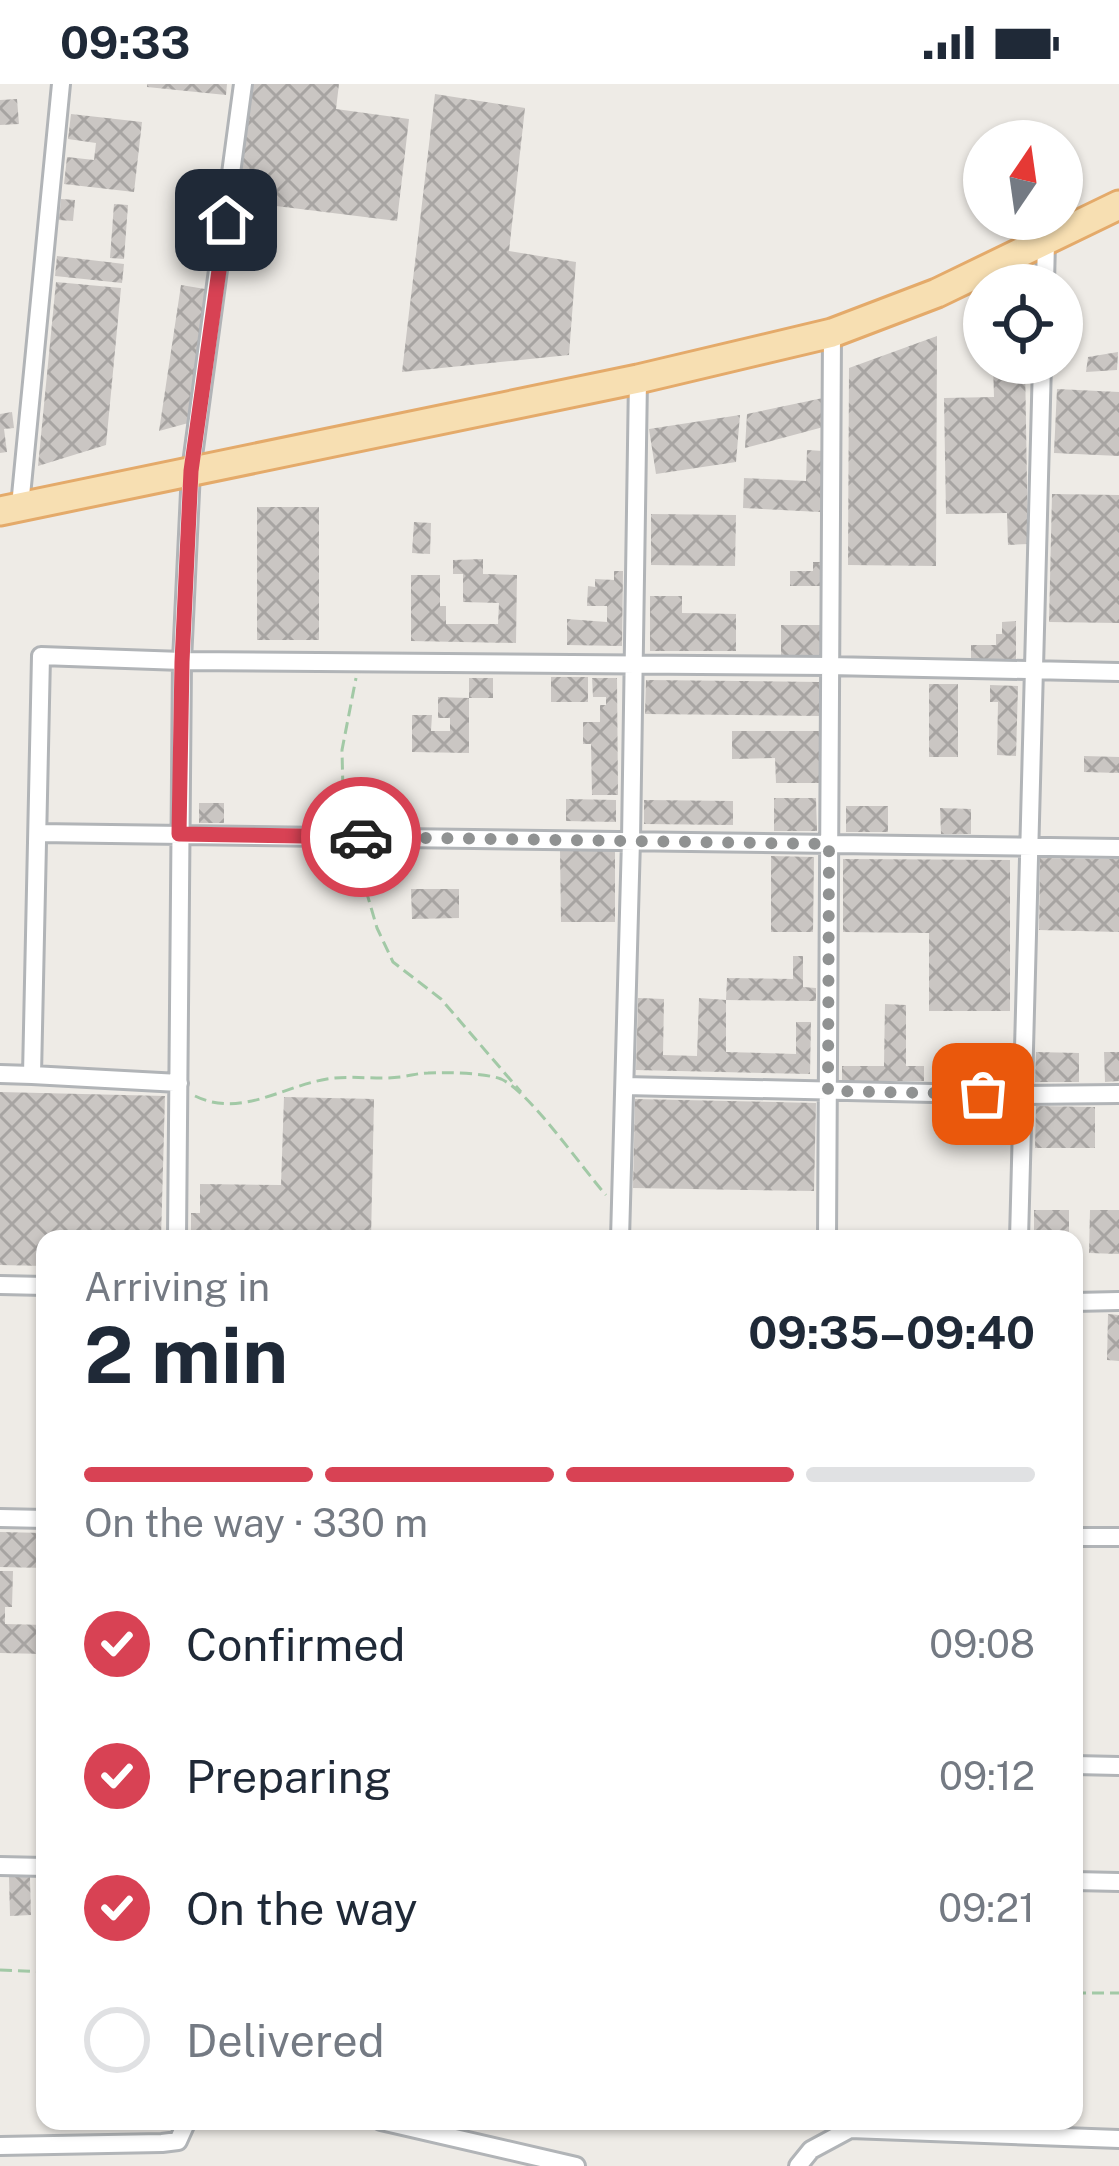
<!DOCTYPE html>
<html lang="en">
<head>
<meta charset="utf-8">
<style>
  :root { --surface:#fff; --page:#f6f6f7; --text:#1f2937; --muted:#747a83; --line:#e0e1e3; --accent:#d84254 }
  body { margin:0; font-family:"Public Sans",sans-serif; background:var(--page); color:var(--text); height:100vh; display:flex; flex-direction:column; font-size:45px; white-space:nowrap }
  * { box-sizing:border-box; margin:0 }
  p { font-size:39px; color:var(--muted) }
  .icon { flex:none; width:66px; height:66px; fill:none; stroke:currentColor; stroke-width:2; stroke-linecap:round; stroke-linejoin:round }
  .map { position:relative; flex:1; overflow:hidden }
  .side { position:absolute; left:36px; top:1146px; width:1047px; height:900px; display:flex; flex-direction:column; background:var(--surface); border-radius:24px; box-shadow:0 3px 9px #0004 }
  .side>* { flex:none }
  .needle { width:78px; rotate:13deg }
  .fabs { position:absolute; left:963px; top:36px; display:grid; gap:24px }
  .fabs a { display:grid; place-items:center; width:120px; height:120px; border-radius:50%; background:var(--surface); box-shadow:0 3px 9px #0004; font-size:60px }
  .pin { position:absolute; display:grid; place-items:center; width:102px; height:102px; color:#fff; margin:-51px; border-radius:24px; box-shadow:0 6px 18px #0006 }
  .courier { position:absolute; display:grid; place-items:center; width:120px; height:120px; margin:-60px; border:9px solid #d84254; border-radius:50%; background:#fff; color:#222; box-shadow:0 3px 15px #0007 }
  .headline em { font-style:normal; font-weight:700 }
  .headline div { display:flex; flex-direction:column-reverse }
  .headline { display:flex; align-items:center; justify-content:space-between; height:204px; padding:0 48px }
  h1 { font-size:78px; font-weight:700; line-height:90px }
  .bar { display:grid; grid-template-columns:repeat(4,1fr); gap:18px 12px; align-content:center; height:144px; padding:0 48px }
  .bar i { height:15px; border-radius:9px; background:var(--line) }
  .bar .current { background:var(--accent) }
  .bar p { grid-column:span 4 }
  ol { padding:0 48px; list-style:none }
  li { display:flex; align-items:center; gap:36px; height:132px }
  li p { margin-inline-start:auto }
  li .icon { padding:12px; border-radius:50%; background:var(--accent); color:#fff; stroke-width:4 }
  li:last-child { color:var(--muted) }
  li i { width:66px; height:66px; border:6px solid var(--line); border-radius:50% }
  .status { display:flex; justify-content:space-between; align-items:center; height:84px; padding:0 60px; background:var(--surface); direction:ltr }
  .status svg { height:33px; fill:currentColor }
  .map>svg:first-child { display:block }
  .building { fill:url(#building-cross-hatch) }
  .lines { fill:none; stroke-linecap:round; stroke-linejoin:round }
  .street-casing { stroke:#b1b4b7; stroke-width:22 }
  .primary-casing { stroke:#e4aa6a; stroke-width:33 }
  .path { stroke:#a2c9a6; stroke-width:3; stroke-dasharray:12 6; stroke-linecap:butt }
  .street { stroke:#fff; stroke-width:16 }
  .primary { stroke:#f7dfb2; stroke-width:27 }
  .done { stroke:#909292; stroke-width:12; stroke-dasharray:0 21.6 }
  .route { stroke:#d84254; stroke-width:15 }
</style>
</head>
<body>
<div class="status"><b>09:33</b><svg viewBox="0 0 49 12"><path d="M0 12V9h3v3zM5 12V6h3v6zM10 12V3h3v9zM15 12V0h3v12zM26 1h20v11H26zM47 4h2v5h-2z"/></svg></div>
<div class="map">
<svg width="1119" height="2082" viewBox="0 0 1119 2082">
  <defs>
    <pattern id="building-cross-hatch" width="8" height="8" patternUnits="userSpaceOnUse" patternTransform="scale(3)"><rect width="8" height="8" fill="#cac6c3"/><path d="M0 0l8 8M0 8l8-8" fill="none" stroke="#a7a4a2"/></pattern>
  </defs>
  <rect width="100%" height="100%" fill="#eeebe6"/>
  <path class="building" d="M147 0H227L226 11 147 3Z
    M252 0H339L336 25 409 35 397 137 236 117Z
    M435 10 525 24 509 167 576 178 569 271 402 288Z
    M17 15 19 40 0 41V16Z
    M71 30 142 38 134 108 64 100 67 73 94 76 96 59 68 55Z
    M61 115 75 116 73 137 59 136Z
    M114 120 128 121 124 175 110 174Z
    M57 172 124 180 122 199 55 192Z
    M56 198 121 204 106 361 38 382Z
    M181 201 211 206 192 338 159 347Z
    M937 252 936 482 848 481 849 284Z
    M1118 268 1117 286 1086 288 1088 273Z
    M993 279H1025L1028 460 1008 461 1007 429 946 430 944 314 994 313Z
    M1057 305 1119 308V372L1054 369Z
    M823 314 827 342 745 364 747 330Z
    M12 328 14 344 4 345 7 368 0 369V330Z
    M740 331 736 378 656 390 649 345Z
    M807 366 823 367 820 428 743 424 744 394 806 397Z
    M1052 410 1119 411V539L1049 538Z
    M257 423H319V556H257Z
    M651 430 736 431 735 482 651 481Z
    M414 438 431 439 430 470 412 469Z
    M483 475V490L517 491 516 559 411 557V491H440V522H446V540H498L499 519 463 518V490H453V476Z
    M813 478H822V502H790V487H813Z
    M614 487H623L622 562 567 561V535L607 538V522H587L588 502 595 503V495L614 496Z
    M650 512H682V529L736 530V567H650Z
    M1016 537V576H971V561H996V550H1002V538Z
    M781 541H821V574H781Z
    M551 593H588V618H551Z
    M469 594H493V614H469V669L412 668V631H432L431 647H450V634H438V613L469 614Z
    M592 594H617L618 711H592L591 660H583V638H600V621H606V613H593Z
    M646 596 819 598V632L645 630Z
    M929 600H958V673H929Z
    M990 601 1018 602 1016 672 997 671 998 618H990Z
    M732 647H819V699H776L775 674 732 675Z
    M1084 672 1119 673V689L1084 688Z
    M774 714H816L817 747H774Z
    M566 715 616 716V738L566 737Z
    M644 716 733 717V741L644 740Z
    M199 719H224V739H199Z
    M846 722H888V748H846Z
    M940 724 971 725V750H941Z
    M615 765V838H561L560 766Z
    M771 772 814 773 813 848H771Z
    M1040 774 1119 775V848L1039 846Z
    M843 775 1010 776V927H929V849L843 848Z
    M411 805H459V834L412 835Z
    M793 872H803V903L816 904V917L726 916 727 894 793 895Z
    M638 914 664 915 663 971 697 972 699 914 726 916V968L796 970V938H811L810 990 636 986Z
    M885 920 906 921V982H924V997H842V982H884Z
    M1036 968 1079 969V998H1035Z
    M1104 968H1119V997L1105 998Z
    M0 1008 165 1012 161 1155H45V1182L0 1181Z
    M284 1013 374 1015 371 1155H191V1129H200V1100L281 1101Z
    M635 1015 816 1019 814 1107 633 1104Z
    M1036 1022 1095 1023V1064H1035Z
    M1034 1126H1069V1155H1034Z
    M1090 1126H1119V1170L1089 1169Z
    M1108 1230 1119 1231V1277L1107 1276Z
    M0 1448 45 1449V1484L0 1483Z
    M0 1487H13L12 1523H5V1540L45 1541V1570L0 1569Z
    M9 1793H30L31 1831 10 1832Z"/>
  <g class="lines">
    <defs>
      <path id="street" d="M1045 201 1046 156
        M20 422 61 0
        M38 749 1119 764
        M0 990 32 991
        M179 999 32 991 41 572 182 577 829 582 1119 588
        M625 1002 1022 1011 1119 1010
        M177 1155 182 577 191 387 243 0
        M620 1155 631 756 638 295
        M827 1155 832 249
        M1019 1155 1042 279
        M0 1201 45 1202
        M1074 1218 1119 1217
        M0 1434 45 1435
        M1074 1453H1119
        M1074 1681 1119 1682
        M0 1782 45 1783
        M1074 1797 1119 1798
        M381 2037 576 2082
        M0 2062 162 2059 178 2057 187 2037
        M798 2082 811 2066 850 2045 1119 2055"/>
      <path id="primary" d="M0 427 638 295 832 249 937 209 1119 121"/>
    </defs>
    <use href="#street" class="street-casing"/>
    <use href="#primary" class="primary-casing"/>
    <path class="path" d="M349 739 343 709 342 666 356 594
      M356 772 377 844 393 878 441 915 521 1008
      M195 1012C241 1034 280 1003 327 995 352 991 376 996 400 993 410 992 418 989 428 989 445 988 486 989 501 995 530 1008 581 1083 606 1111
      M0 1886 45 1888
      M1074 1909H1119"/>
    <use href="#street" class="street"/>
    <use href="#primary" class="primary"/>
  </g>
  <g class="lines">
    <path class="done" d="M361 753 829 760 828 1007 983 1010"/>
    <path class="route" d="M226 136 191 387 182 578 179 750 361 753"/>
  </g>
</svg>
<div class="fabs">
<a><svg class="needle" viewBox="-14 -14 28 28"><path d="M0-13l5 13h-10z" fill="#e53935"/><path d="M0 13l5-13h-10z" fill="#747a83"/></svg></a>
<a><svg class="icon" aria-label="locate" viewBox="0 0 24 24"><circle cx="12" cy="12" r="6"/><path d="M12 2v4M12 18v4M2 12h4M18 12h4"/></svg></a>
</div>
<div class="pin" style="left:983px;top:1010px;background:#ea580c"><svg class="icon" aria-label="bag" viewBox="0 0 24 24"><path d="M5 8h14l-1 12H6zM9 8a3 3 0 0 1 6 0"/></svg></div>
<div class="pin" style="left:226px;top:136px;background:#1f2937"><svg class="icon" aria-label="home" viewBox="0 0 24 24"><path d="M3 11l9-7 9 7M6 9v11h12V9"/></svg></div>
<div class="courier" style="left:361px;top:753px"><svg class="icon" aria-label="car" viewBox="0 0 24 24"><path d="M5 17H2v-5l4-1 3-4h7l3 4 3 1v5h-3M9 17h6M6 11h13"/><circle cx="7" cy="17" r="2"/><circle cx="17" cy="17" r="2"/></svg></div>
<section class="side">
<div class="headline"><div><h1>2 min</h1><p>Arriving in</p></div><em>09:35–09:40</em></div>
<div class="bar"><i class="current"></i><i class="current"></i><i class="current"></i><i></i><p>On the way · 330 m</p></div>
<ol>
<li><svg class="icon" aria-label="check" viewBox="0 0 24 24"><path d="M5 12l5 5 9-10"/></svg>Confirmed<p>09:08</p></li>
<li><svg class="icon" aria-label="check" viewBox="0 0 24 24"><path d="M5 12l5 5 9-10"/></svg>Preparing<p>09:12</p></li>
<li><svg class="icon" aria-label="check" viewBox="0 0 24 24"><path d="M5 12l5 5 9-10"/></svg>On the way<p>09:21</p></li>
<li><i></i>Delivered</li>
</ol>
</section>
</div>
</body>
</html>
